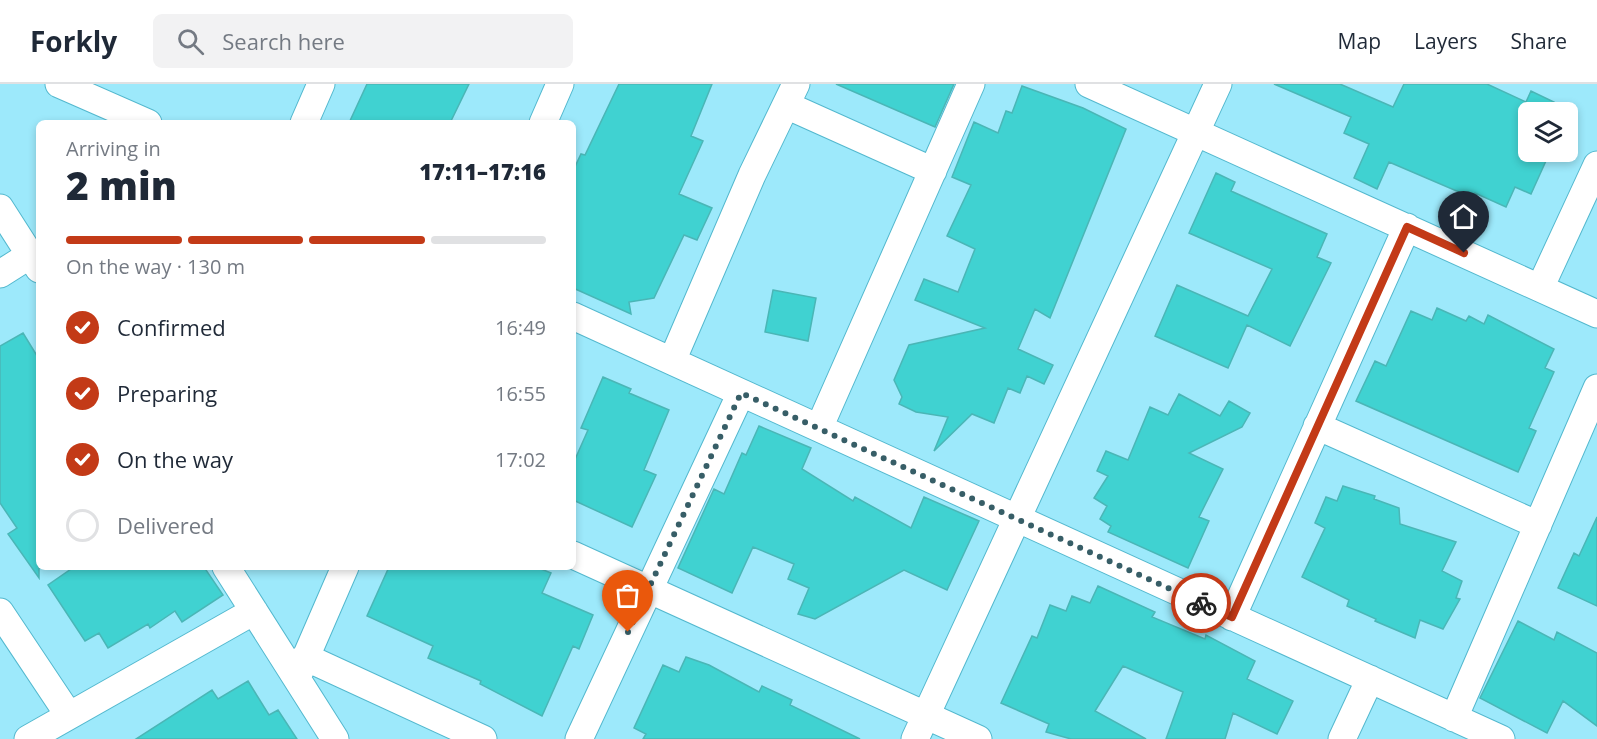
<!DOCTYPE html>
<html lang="en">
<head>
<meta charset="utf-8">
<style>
  :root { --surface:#fff; --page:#f2f2f3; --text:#1f2937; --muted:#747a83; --line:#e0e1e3; --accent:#c33a17 }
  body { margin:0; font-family:"Open Sans",sans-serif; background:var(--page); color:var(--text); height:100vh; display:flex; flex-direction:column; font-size:22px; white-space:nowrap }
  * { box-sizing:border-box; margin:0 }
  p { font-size:20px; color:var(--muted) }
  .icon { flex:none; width:33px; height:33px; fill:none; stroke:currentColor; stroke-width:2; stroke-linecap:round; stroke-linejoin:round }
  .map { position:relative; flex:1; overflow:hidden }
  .drawer { position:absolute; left:36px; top:36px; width:540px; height:450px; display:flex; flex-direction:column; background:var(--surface); border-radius:9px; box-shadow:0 3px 9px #0003 }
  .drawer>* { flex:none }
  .controls { position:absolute; left:1518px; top:18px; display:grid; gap:12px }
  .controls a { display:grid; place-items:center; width:60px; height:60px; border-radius:9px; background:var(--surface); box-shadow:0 3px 9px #0003; font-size:30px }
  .pin { position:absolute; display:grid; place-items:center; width:51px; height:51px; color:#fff; margin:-62px -26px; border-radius:50% 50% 50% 0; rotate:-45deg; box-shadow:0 0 6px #0007 }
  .pin .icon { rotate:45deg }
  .courier { position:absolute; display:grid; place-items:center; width:60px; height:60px; margin:-30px; border:4px solid #c33a17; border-radius:50%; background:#fff; color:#222; box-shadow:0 2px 8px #0007 }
  .summary em { font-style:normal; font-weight:800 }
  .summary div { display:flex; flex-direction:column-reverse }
  .summary { display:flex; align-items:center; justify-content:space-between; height:102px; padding:0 30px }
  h1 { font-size:39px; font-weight:800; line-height:45px }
  .bar { display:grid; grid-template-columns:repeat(4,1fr); gap:9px 6px; align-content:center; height:72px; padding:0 30px }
  .bar i { height:8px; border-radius:4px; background:var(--line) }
  .bar .current { background:var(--accent) }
  .bar p { grid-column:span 4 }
  ol { padding:0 30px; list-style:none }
  li { display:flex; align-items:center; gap:18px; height:66px }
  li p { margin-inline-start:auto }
  li .icon { padding:6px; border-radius:50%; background:var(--accent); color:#fff; stroke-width:4 }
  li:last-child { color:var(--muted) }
  li i { width:33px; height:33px; border:3px solid var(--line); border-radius:50% }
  header { display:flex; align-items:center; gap:36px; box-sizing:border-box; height:84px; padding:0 30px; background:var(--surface); border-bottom:2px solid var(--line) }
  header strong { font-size:28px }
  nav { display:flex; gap:33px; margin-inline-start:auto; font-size:21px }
  .search { width:420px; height:54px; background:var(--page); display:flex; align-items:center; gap:15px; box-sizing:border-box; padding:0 21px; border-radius:9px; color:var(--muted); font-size:22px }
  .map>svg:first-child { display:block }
  .building { fill:#40d2d1; stroke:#4ab6b6; stroke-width:1.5 }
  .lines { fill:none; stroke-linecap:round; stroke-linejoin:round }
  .minor-casing { stroke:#53b8ce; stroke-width:29 }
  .minor { stroke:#fff; stroke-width:27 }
  .done { stroke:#375e67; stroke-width:6; stroke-dasharray:0 10.8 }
  .route { stroke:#c33a17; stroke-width:8 }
</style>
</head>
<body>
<header>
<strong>Forkly</strong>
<div class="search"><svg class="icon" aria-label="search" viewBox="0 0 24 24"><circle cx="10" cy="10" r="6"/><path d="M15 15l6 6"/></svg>Search here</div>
<nav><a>Map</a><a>Layers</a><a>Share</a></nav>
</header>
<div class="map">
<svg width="1597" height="655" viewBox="0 0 1597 655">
  <rect width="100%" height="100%" fill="#9de9fb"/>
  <path class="building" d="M367 0H469L450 39H349Z
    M619 0H712L691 52 703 57 679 110 712 124 697 156 684 151 654 214 629 218 631 230 573 204V87L581 70 585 71Z
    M836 0H954L935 43Z
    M1274 0H1340L1393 23 1404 0H1487L1526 18 1531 7 1554 18 1549 28H1528V68H1550L1531 110 1515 103 1506 123 1475 109 1473 114 1389 78 1377 105 1354 94 1369 60 1344 49 1351 33Z
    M1022 2 1083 24 1126 45 1050 234 1035 225 1018 265 1053 281 1044 300 1027 292 1020 309 1008 304 994 339 972 330 934 367 948 333 916 328 899 320 902 313 894 296 909 261 985 244 915 216 924 195 958 208 975 165 947 152 971 101 952 93 974 38 998 49 1006 27 1012 29Z
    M1216 89 1235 98 1231 107 1327 150 1317 173 1331 179 1290 262 1247 241 1228 284 1155 252 1177 201 1248 232 1272 185 1189 149Z
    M773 206 816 214 808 257 765 248Z
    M1437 224 1466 237 1469 232 1484 240 1488 231 1554 265 1545 284 1554 288 1529 344 1536 347 1518 388 1356 317 1375 277 1386 282 1411 227 1432 236Z
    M23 249 39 275V494L8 450 17 444 0 419V262Z
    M603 293 631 305 629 309 669 326 644 386 656 391 632 443 573 416V380L588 346 581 344Z
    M1179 310 1220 332 1229 317 1250 329 1242 343 1189 369 1223 385 1199 433 1209 437 1188 484 1108 448 1111 442 1100 435 1107 422 1094 414 1108 392 1097 387 1106 367 1128 376 1150 323 1168 331Z
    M759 342 811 364 802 385 853 417 855 413 911 444 924 413 979 437 947 506 904 486 815 535 798 530 809 504 788 495 794 480 753 463 732 509 678 484 714 405 724 410 742 369 746 371Z
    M1343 402 1375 412 1374 415 1399 424 1400 440 1456 458 1442 487 1462 497 1456 514 1460 515 1443 545 1420 536 1415 554 1375 537 1376 535 1347 522 1349 516 1302 493 1325 444 1315 439 1326 413 1337 417Z
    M1597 433V522L1558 504 1574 469 1579 472Z
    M74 483H204L223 511 182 538 175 527 150 544 148 540 108 564 99 549 85 557 48 501Z
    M389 483H536L551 489 542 509 593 531 579 565 573 562 542 632 480 600 481 597 428 574 433 562 367 532Z
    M1098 502 1155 528 1152 533 1205 555 1206 551 1255 577 1247 595 1293 617 1277 650 1233 629 1225 655H1166L1183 608 1123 582 1095 627 1146 655H1071L1046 648 1049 640 1001 619 1032 552 1037 554 1050 521 1066 527 1072 512 1090 519Z
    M1518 537 1554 556 1557 548 1597 569V642L1563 617 1547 649 1480 614Z
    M686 573 709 581 759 608 762 602 792 616 790 621 860 655H643L646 650 634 644 663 581 679 588Z
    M248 597 269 631 278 626 297 655H136L212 606 218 615Z"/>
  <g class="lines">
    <defs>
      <path id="minor" d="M59 0 148 39
        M1089 0 1597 230
        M786 21 933 87
        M304 39 321 0
        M543 39 560 0
        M0 124 39 185
        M0 190 30 171
        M1540 204 1597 81
        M573 232 1501 655
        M672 277 752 91 796 0
        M1317 342 1538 441
        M819 344 971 0
        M573 471 978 655
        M226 483 335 655
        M0 528 68 630
        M1232 533 1407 143
        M305 573 483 655
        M299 589 345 483
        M1454 634 1597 304
        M28 655 254 527
        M579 655 741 309
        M915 655 1218 0
        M1342 655 1370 595"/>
    </defs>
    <use href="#minor" class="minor-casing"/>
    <use href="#minor" class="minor"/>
  </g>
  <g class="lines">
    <path class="done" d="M628 548 741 309 1201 519"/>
    <path class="route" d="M1201 519 1232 533 1407 143 1464 169"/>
  </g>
</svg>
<div class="controls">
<a><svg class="icon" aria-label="layers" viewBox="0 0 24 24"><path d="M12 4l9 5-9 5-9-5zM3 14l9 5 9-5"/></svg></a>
</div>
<div class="pin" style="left:628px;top:548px;background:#ea580c"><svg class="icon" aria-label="bag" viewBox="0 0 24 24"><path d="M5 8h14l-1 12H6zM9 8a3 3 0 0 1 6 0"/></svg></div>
<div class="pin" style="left:1464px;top:169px;background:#1f2937"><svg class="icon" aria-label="home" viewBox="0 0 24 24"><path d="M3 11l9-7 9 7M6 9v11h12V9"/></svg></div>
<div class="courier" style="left:1201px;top:519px"><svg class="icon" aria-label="bike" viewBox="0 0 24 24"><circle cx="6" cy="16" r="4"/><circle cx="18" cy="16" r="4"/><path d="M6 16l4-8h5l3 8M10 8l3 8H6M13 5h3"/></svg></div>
<section class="drawer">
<div class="summary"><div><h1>2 min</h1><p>Arriving in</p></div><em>17:11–17:16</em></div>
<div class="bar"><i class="current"></i><i class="current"></i><i class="current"></i><i></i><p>On the way · 130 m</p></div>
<ol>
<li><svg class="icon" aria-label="check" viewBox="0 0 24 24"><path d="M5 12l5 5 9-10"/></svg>Confirmed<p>16:49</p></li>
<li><svg class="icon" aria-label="check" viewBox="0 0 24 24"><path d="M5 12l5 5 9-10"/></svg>Preparing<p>16:55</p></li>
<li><svg class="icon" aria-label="check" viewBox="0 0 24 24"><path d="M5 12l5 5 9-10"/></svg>On the way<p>17:02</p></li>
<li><i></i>Delivered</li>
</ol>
</section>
</div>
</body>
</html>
